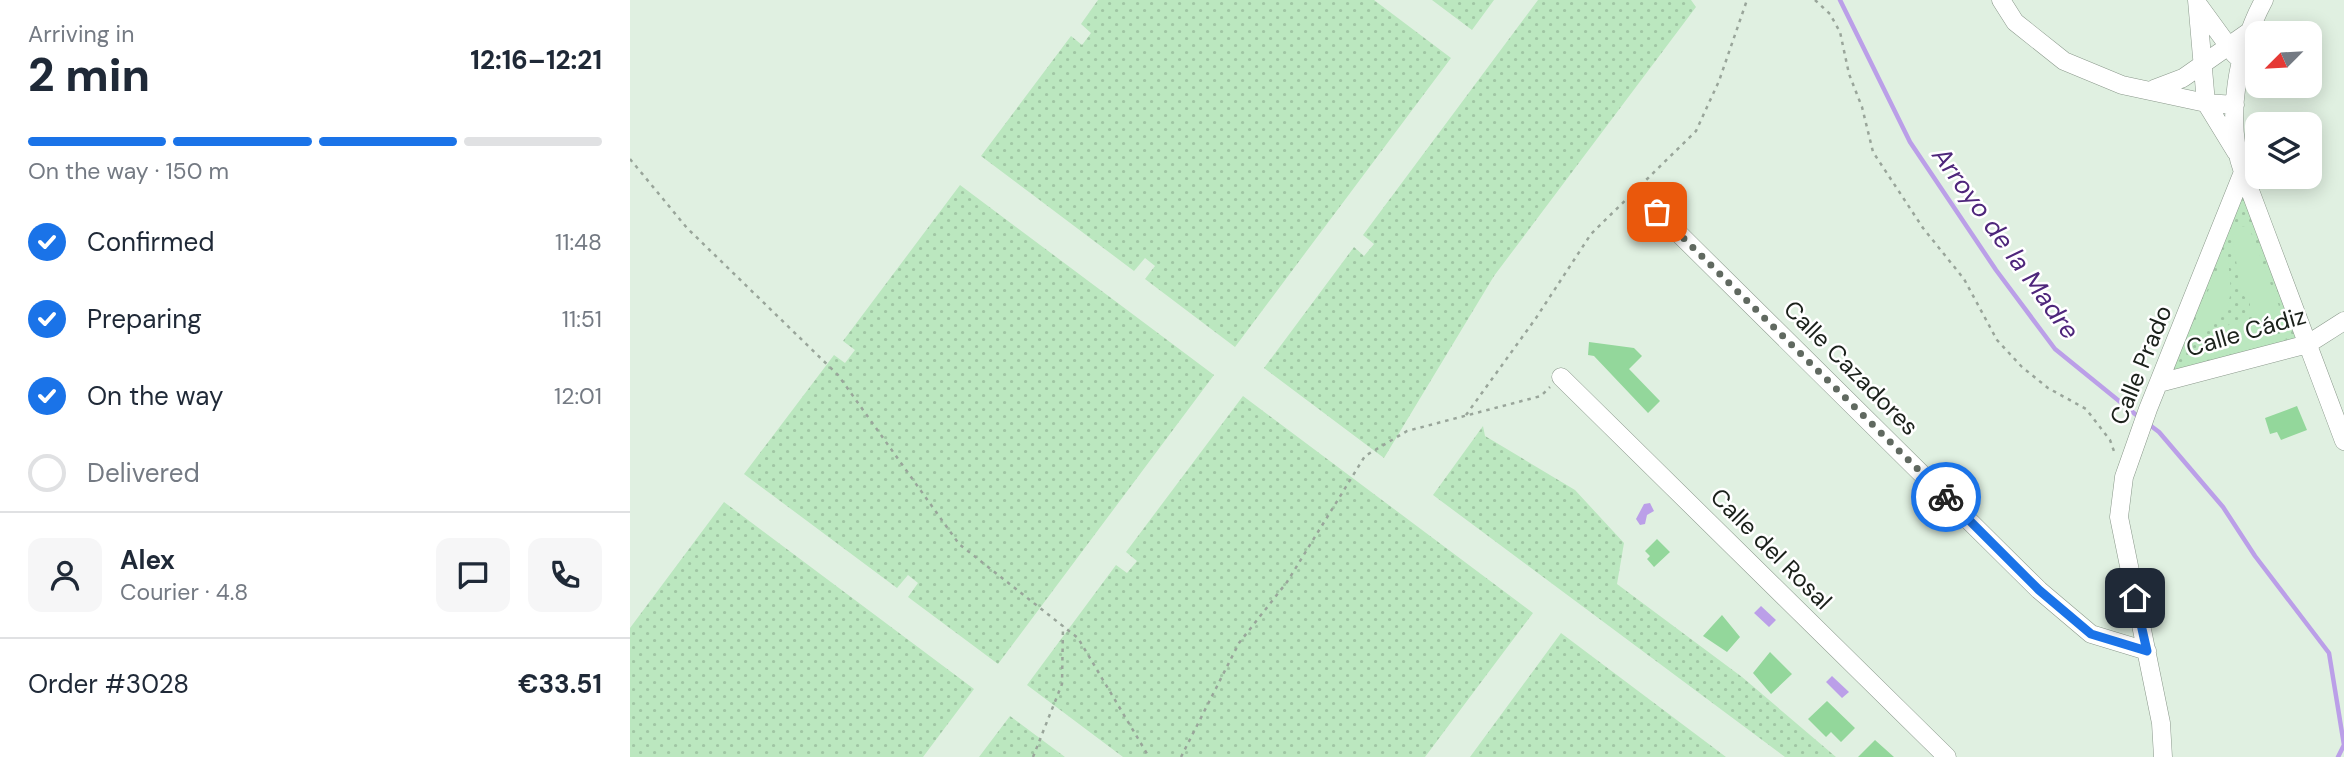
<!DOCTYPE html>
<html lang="en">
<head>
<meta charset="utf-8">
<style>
  :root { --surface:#fff; --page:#f6f6f7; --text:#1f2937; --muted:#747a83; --line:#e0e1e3; --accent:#1a73e8 }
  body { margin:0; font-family:"DM Sans",sans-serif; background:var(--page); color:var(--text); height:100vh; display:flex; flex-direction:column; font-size:26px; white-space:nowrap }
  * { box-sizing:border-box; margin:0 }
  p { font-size:23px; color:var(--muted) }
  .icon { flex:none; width:38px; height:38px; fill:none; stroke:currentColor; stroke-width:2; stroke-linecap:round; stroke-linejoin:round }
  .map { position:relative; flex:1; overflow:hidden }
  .side { display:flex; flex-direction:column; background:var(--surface); width:630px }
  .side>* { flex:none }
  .needle { width:46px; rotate:246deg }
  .controls { position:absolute; left:1615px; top:21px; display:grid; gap:14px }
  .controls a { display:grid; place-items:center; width:77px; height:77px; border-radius:14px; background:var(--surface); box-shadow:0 4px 18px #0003; font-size:35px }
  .pin { position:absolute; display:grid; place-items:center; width:60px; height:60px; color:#fff; margin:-30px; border-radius:14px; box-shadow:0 4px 10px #0006 }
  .courier { position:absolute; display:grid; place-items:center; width:70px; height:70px; margin:-35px; border:5px solid #1a73e8; border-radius:50%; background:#fff; color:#222; box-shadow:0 2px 9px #0007 }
  .headline em { font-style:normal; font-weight:800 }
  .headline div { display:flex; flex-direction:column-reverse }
  .headline { display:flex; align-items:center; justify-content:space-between; height:119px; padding:0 28px }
  h1 { font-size:46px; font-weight:800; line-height:52px }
  .bar { display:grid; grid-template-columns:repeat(4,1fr); gap:10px 7px; align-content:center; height:84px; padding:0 28px }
  .bar i { height:9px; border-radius:5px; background:var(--line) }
  .bar .selected { background:var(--accent) }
  .bar p { grid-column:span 4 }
  .line { display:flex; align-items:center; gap:18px; padding:0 28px; border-top:2px solid var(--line) }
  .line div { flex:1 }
  .round { display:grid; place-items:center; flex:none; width:74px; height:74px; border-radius:14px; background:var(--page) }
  ol { padding:0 28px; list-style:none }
  li { display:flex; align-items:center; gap:21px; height:77px }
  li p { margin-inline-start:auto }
  li .icon { padding:7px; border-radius:50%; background:var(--accent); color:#fff; stroke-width:4 }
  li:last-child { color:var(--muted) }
  li i { width:38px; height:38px; border:4px solid var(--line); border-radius:50% }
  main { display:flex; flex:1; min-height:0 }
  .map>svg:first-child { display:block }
  .grass { fill:url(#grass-dots) }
  .garden { fill:#bbe7bf }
  .water { fill:#bb9fe8 }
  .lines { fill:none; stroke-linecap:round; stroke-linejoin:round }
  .stream { stroke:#bb9fe8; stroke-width:4.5 }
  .building { fill:#93d79b }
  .minor-casing { stroke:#8a988b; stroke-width:19 }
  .path { stroke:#99a59a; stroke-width:2.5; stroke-dasharray:3.5 5; stroke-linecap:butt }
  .minor { stroke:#fff; stroke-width:18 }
  .done { stroke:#606960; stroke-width:7; stroke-dasharray:0 12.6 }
  .route { stroke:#1a73e8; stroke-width:9 }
  .labels { text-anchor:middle; stroke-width:5; stroke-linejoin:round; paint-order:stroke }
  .street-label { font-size:24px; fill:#1b211b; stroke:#fff }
  .water-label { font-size:26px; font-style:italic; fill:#4e267b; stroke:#fff }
</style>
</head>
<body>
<main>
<section class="side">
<div class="headline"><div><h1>2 min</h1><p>Arriving in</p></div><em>12:16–12:21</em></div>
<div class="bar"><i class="selected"></i><i class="selected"></i><i class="selected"></i><i></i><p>On the way · 150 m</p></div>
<ol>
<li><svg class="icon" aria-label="check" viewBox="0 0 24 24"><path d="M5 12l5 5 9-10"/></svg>Confirmed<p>11:48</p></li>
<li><svg class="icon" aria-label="check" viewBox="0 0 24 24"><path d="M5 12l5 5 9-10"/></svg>Preparing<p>11:51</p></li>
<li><svg class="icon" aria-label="check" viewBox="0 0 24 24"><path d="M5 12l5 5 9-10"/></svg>On the way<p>12:01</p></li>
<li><i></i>Delivered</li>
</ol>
<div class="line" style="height:126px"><a class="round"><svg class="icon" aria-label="person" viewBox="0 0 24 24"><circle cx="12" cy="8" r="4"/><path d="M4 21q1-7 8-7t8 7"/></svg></a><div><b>Alex</b><p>Courier · 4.8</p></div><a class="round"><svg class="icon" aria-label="chat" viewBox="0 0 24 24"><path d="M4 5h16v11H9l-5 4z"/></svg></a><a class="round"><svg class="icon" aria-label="phone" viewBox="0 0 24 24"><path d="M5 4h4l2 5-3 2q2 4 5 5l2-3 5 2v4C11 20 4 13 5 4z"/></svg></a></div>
<div class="line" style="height:91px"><div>Order #3028</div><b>€33.51</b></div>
</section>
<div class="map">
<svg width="1714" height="757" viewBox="0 0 1714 757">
  <defs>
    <pattern id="grass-dots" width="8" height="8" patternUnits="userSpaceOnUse" patternTransform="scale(1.75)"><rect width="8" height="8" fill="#bbe7bf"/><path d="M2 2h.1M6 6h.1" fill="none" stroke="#a0c6a4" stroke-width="1.8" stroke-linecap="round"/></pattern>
  </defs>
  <rect width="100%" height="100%" fill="#e0f0e1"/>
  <path class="grass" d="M468 0H744L821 58 605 347 515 279 525 266 515 258 504 271 351 156 441 36 452 45 461 33 451 24Z
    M802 0H864L842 30Z
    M908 0H1061L1066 7 864 276 754 458 634 368 724 247 734 256 744 244 733 235Z
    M1613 172 1678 344 1529 383Z
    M330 185 584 375 368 664 278 597 288 583 278 575 267 588 114 474 204 355 215 363 225 350 213 341Z
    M613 396 903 613 795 757H493L397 685 486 565 497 573 507 561 496 552Z
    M853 426 855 436 945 490 994 543 987 584 1112 677 1206 757H1155L803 495Z
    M94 502 344 689 293 757H0V628Z
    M931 633 1096 757H840Z
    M380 716 435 757H349Z"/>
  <path class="garden" d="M1616 226 1620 230 1658 330 1620 310V302L1611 293 1602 234 1608 227Z
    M1597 247 1601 292 1596 312 1548 361Z
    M1616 318 1657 339 1641 345 1555 365 1603 321Z"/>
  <path class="water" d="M1020 503 1024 511 1017 515 1015 524 1010 525 1006 519 1014 504Z
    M1131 606 1146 620 1139 627 1124 613Z
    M1202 676 1219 692 1212 698 1196 682Z"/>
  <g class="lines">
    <path class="stream" d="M1210 0 1280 142 1366 270 1425 349 1510 418
      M1517 423 1529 432 1593 507 1625 556 1699 653 1714 745 1708 757"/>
  </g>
  <path class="building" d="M959 342 1004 348 1012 356 999 369 1030 401 1018 413 964 356 958 355Z
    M1667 406 1677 430 1651 440 1647 432 1640 434 1635 418Z
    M1027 539 1040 552 1024 567 1017 559 1020 556 1015 551Z
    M1092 615 1110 637 1097 652 1073 636Z
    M1140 652 1162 674 1141 694 1123 673Z
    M1197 701 1225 728 1211 742 1201 732 1196 737 1178 719Z
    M1245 740 1264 757H1228Z"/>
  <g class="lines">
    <defs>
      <path id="minor" d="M1371 0 1385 22 1434 61 1492 85 1576 103 1605 105
        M1567 0 1576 103 1606 152
        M1570 7 1605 55
        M1524 89 1553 78 1620 31
        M1613 172 1714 441
        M1027 212 1409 590 1461 634 1517 651
        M931 377 1317 757
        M1529 383 1678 344 1714 321
        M1533 757 1531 723 1489 517 1494 477 1518 409 1613 172C1594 119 1608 48 1634 0"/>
    </defs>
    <use href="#minor" class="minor-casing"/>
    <path class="path" d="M1185 0 1200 14 1210 32 1219 74 1232 107 1243 152 1293 228 1334 279 1367 340 1392 367 1418 388 1456 409 1480 440 1485 454
      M0 159 57 228 208 375 329 544 448 638 519 757
      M836 415 906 318 961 234 1066 131 1089 81 1117 0
      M403 757 432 684 433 626
      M551 757 609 643 657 582 735 456 777 431 911 396 920 387"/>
    <use href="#minor" class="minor"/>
  </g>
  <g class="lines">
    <path class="done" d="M1027 212 1316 497"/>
    <path class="route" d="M1316 497 1409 590 1461 634 1517 651 1505 598"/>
  </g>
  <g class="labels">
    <g class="street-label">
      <text transform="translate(1616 332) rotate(-16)" y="8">Calle Cádiz</text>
      <text transform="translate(1511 365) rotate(-68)" y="8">Calle Prado</text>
      <text transform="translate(1221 368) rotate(45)" y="8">Calle Cazadores</text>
      <text transform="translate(1141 549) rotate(45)" y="8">Calle del Rosal</text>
    </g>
    <g class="water-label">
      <text transform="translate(1376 243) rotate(54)" y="9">Arroyo de la Madre</text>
    </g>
  </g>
</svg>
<div class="controls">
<a><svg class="needle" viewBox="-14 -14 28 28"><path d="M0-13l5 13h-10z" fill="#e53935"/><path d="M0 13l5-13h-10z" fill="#747a83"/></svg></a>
<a><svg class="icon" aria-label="layers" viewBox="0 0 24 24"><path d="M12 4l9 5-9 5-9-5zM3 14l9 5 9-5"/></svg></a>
</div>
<div class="pin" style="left:1027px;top:212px;background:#ea580c"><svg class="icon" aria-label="bag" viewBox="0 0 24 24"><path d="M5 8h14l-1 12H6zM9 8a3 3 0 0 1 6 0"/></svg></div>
<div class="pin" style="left:1505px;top:598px;background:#1f2937"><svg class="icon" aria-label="home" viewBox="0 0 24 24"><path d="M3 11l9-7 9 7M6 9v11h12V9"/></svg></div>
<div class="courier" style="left:1316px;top:497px"><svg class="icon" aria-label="bike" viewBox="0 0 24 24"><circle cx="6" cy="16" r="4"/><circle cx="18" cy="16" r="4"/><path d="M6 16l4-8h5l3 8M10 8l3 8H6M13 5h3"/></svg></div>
</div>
</main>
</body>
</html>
